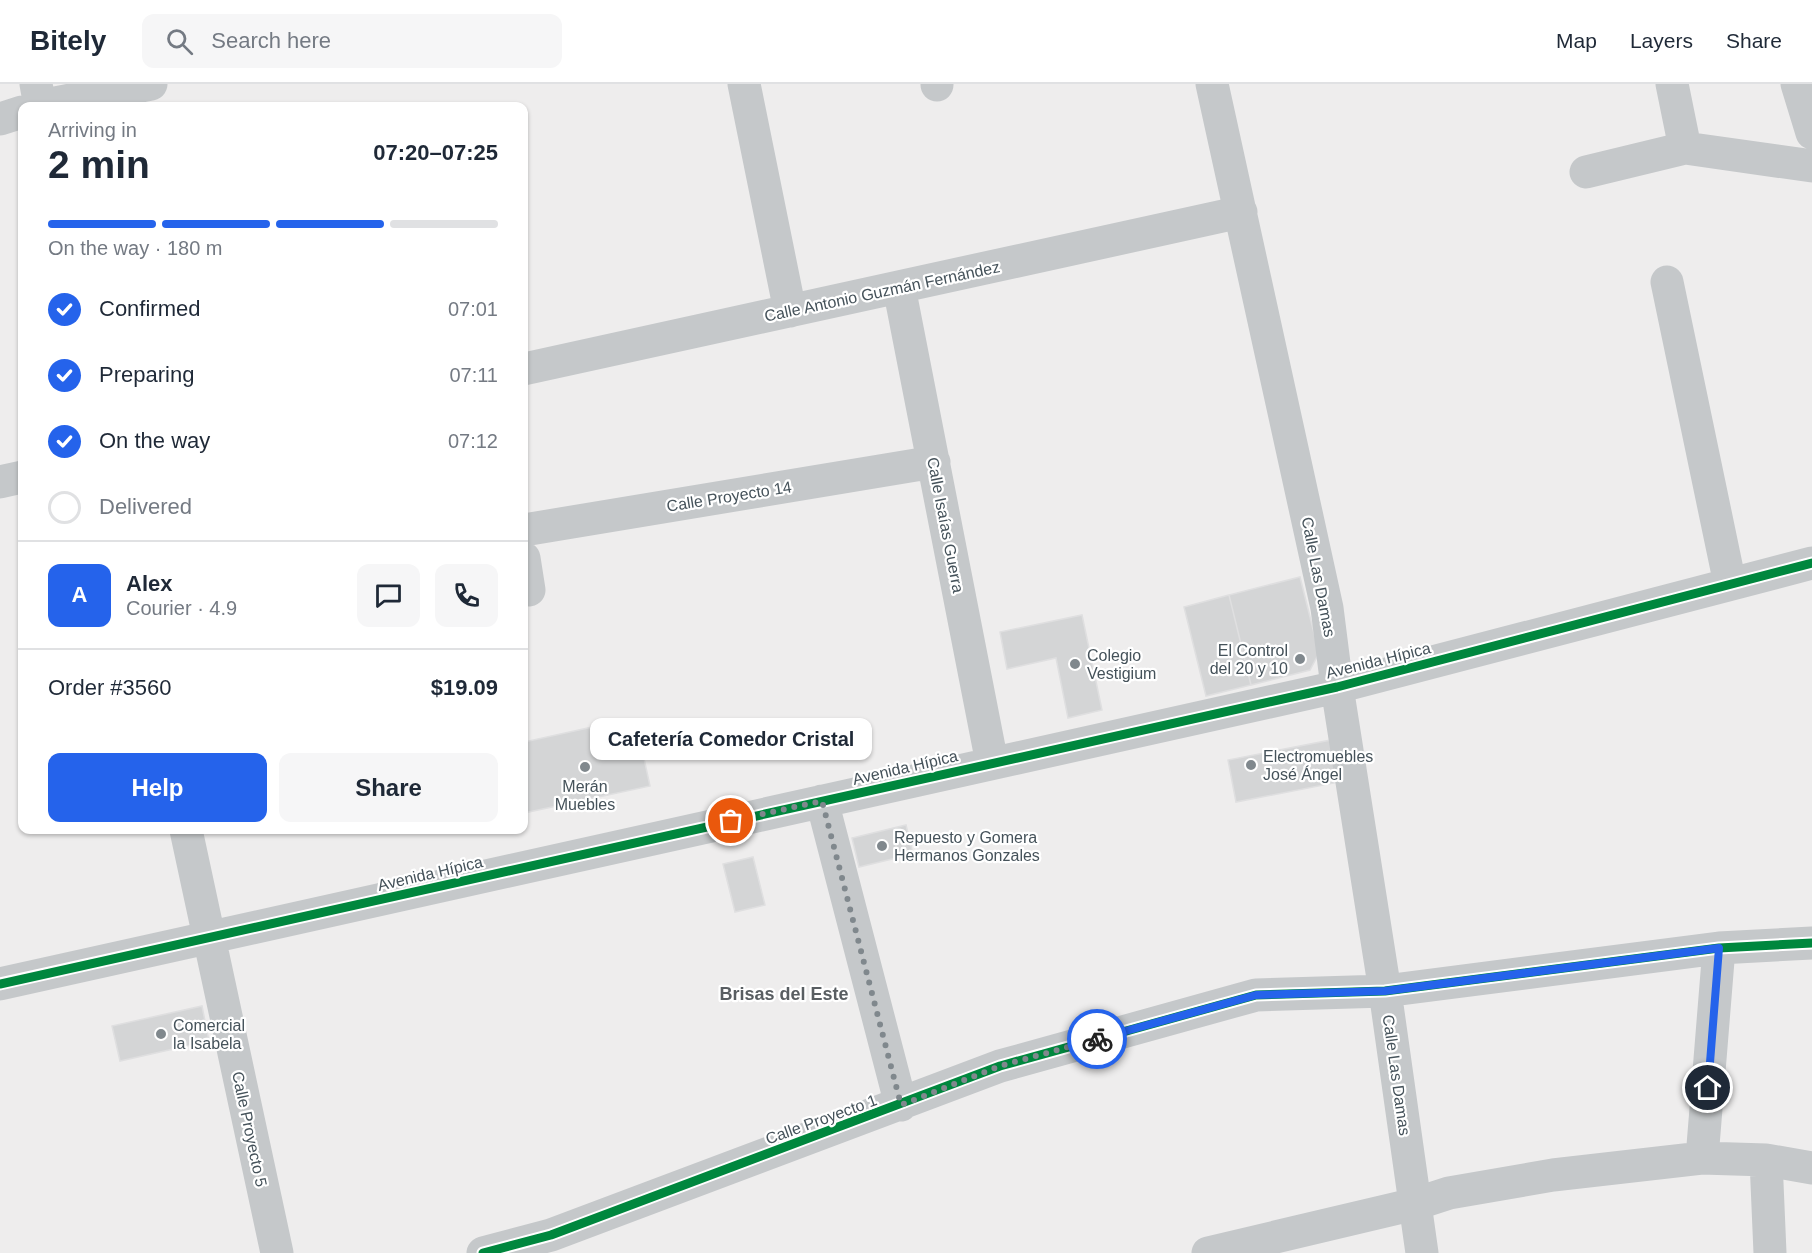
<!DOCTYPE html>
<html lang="en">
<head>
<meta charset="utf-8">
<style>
  :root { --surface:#fff; --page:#f6f6f7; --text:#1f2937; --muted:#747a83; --line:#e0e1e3; --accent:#2563eb }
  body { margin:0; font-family:Arial,sans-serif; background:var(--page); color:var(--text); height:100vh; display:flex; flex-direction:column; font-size:22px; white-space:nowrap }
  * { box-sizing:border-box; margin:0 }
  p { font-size:20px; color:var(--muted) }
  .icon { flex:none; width:33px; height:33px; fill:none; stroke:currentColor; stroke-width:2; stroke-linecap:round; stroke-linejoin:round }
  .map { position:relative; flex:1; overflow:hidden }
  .panel { position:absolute; left:18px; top:18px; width:510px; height:732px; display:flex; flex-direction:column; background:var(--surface); border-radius:12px; box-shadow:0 2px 4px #0004 }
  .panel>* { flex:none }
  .pin { position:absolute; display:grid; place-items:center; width:51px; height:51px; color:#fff; margin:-26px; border:3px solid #fff; border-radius:50%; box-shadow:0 2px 6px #0007 }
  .courier { position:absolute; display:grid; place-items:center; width:60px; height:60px; margin:-30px; border:4px solid #2563eb; border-radius:50%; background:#fff; color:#222; box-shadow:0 2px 8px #0007 }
  .bubble { position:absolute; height:42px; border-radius:12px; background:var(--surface); box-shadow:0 2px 4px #0004; font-size:20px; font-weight:800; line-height:42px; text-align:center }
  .overview em { font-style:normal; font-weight:800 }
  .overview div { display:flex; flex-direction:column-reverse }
  .overview { display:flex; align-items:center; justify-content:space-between; height:102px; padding:0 30px }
  h1 { font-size:39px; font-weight:800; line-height:45px }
  .bar { display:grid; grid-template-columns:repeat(4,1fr); gap:9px 6px; align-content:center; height:72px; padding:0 30px }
  .bar i { height:8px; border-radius:4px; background:var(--line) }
  .bar .selected { background:var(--accent) }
  .bar p { grid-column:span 4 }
  .line { display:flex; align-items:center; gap:15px; padding:0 30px; border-top:2px solid var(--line) }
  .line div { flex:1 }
  .round { display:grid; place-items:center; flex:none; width:63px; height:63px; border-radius:12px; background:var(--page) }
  ol { padding:0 30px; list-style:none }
  li { display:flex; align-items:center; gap:18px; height:66px }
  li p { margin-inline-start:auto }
  li .icon { padding:6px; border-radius:50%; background:var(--accent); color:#fff; stroke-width:4 }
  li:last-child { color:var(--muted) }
  li i { width:33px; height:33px; border:3px solid var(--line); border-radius:50% }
  .cta { display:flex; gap:12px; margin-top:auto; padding:12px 30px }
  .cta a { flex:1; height:69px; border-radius:12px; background:var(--accent); color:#fff; font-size:24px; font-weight:800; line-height:69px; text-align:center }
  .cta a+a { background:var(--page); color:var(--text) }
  header { display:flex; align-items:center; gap:36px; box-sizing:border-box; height:84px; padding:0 30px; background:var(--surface); border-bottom:2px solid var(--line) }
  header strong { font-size:28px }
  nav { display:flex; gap:33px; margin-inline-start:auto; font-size:21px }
  .search { width:420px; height:54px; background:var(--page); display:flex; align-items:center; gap:15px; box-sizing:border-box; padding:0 21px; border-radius:12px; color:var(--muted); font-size:22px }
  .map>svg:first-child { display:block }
  .building { fill:#d4d5d6; stroke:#dfdfe0; stroke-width:1.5 }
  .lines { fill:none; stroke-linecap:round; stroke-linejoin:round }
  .minor { stroke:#c5c8ca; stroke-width:33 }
  .cycleway-casing { stroke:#fff; stroke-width:13 }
  .cycleway { stroke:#00873e; stroke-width:9 }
  .done { stroke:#80888d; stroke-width:6; stroke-dasharray:0 10.8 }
  .route { stroke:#2563eb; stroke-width:8 }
  .poi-dot { fill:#80888d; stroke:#fff; stroke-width:2 }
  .labels { text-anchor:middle; stroke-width:4.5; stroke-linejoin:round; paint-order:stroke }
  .street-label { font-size:16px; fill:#45525a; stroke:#fff }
  .poi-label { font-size:16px; fill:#45525a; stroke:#fff; text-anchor:start }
  .neighbourhood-label { font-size:18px; font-weight:bold; fill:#595e62; stroke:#fff }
</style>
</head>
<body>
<header>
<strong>Bitely</strong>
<div class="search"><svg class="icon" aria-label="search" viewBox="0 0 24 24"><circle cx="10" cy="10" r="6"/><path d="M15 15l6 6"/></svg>Search here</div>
<nav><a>Map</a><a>Layers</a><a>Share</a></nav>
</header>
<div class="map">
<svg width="1812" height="1169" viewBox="0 0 1812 1169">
  <rect width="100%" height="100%" fill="#eeeded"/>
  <path class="building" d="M1300 493 1319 569 1310 586 1251 601 1229 511Z
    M1229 511 1251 601 1206 612 1184 523Z
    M1082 531 1102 626 1068 634 1056 574 1007 585 1000 548Z
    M597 642 601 664 640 656 650 702 524 729V658Z
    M1331 656 1339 698 1236 718 1228 676Z
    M906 741 913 770 859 783 852 754Z
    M753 773 765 821 735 828 723 780Z
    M202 922 209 957 120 977 112 942Z"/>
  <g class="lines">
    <path class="minor" d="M36 0 40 22 151 0
      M744 0 790 227
      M937 0V1
      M1212 0 1327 524 1337 603 1385 907 1422 1169
      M1672 0 1685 64 1812 82
      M1797 0 1812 49
      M0 35 22 28
      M1586 88 1685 64
      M1667 198 1730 500
      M899 203 992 679
      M524 285 1241 128
      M0 398 22 393
      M524 446 934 378
      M524 474 529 506
      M822 717 901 1021
      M186 746 277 1169
      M0 900 1337 603 1812 479
      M1702 1074 1719 864
      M1766 1076 1770 1169
      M483 1169 551 1151 1000 982 1256 911 1385 907 1719 864 1812 859
      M1208 1169 1415 1120 1449 1109 1553 1091 1702 1074 1766 1076 1812 1084"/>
    <defs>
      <path id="cycleway" d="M0 900 1337 603 1812 479
        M483 1169 551 1151 1000 982 1256 911 1385 907 1719 864 1812 859"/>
    </defs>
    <use href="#cycleway" class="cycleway-casing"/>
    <use href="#cycleway" class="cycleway"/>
  </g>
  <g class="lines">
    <path class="done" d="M731 737 822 717 901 1021 1000 982 1097 955"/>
    <path class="route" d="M1097 955 1256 911 1385 907 1719 864 1708 1004"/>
  </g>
  <g class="poi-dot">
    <circle cx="1300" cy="575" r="6"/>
    <circle cx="1075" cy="580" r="6"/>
    <circle cx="1251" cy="681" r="6"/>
    <circle cx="585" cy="683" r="6"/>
    <circle cx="882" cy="762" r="6"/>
    <circle cx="161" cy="950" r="6"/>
  </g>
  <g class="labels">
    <g class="street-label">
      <text transform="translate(882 207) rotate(-12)" y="6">Calle Antonio Guzmán Fernández</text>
      <text transform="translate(729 412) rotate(-9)" y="6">Calle Proyecto 14</text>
      <text transform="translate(946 441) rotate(79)" y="6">Calle Isaías Guerra</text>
      <text transform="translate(1319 493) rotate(79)" y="6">Calle Las Damas</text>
      <text transform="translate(1378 576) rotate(-14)" y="6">Avenida Hípica</text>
      <text transform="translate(905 683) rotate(-13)" y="6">Avenida Hípica</text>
      <text transform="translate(430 789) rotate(-13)" y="6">Avenida Hípica</text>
      <text transform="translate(1397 991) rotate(82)" y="6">Calle Las Damas</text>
      <text transform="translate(821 1035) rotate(-20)" y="6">Calle Proyecto 1</text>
      <text transform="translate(250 1045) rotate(78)" y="6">Calle Proyecto 5</text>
    </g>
    <g class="poi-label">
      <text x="1288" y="572" text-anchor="end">El Control<tspan x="1288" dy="18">del 20 y 10</tspan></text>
      <text x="1087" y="577">Colegio<tspan x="1087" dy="18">Vestigium</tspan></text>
      <text x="1263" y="678">Electromuebles<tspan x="1263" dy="18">José Ángel</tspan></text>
      <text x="585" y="708" text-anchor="middle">Merán<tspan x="585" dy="18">Muebles</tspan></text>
      <text x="894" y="759">Repuesto y Gomera<tspan x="894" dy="18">Hermanos Gonzales</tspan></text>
      <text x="173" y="947">Comercial<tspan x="173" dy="18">la Isabela</tspan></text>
    </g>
    <g class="neighbourhood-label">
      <text x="784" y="916">Brisas del Este</text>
    </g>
  </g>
</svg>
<div class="pin" style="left:731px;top:737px;background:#ea580c"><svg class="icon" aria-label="bag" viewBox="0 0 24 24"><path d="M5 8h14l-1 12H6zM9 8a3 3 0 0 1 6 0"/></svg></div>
<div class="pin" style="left:1708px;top:1004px;background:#1f2937"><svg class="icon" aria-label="home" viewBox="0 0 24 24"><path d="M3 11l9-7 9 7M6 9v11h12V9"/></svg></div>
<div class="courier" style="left:1097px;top:955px"><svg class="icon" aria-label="bike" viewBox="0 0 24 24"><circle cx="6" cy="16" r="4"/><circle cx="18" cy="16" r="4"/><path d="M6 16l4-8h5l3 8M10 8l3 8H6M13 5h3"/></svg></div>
<div class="bubble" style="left:590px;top:634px;width:282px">Cafetería Comedor Cristal</div>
<section class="panel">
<div class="overview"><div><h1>2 min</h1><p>Arriving in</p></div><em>07:20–07:25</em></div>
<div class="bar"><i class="selected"></i><i class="selected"></i><i class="selected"></i><i></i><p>On the way · 180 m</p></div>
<ol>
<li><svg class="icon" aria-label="check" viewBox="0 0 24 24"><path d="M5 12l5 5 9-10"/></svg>Confirmed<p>07:01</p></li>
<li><svg class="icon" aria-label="check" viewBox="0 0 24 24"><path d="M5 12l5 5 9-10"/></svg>Preparing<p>07:11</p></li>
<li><svg class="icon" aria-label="check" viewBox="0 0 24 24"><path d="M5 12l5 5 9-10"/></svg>On the way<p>07:12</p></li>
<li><i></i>Delivered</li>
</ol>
<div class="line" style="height:108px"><b class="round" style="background:var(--accent);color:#fff">A</b><div><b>Alex</b><p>Courier · 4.9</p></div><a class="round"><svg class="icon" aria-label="chat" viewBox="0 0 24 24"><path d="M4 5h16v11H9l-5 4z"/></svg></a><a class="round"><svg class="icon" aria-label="phone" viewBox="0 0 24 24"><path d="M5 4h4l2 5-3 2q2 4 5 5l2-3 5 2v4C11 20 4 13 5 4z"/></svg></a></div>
<div class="line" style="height:78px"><div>Order #3560</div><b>$19.09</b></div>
<div class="cta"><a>Help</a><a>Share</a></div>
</section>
</div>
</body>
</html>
